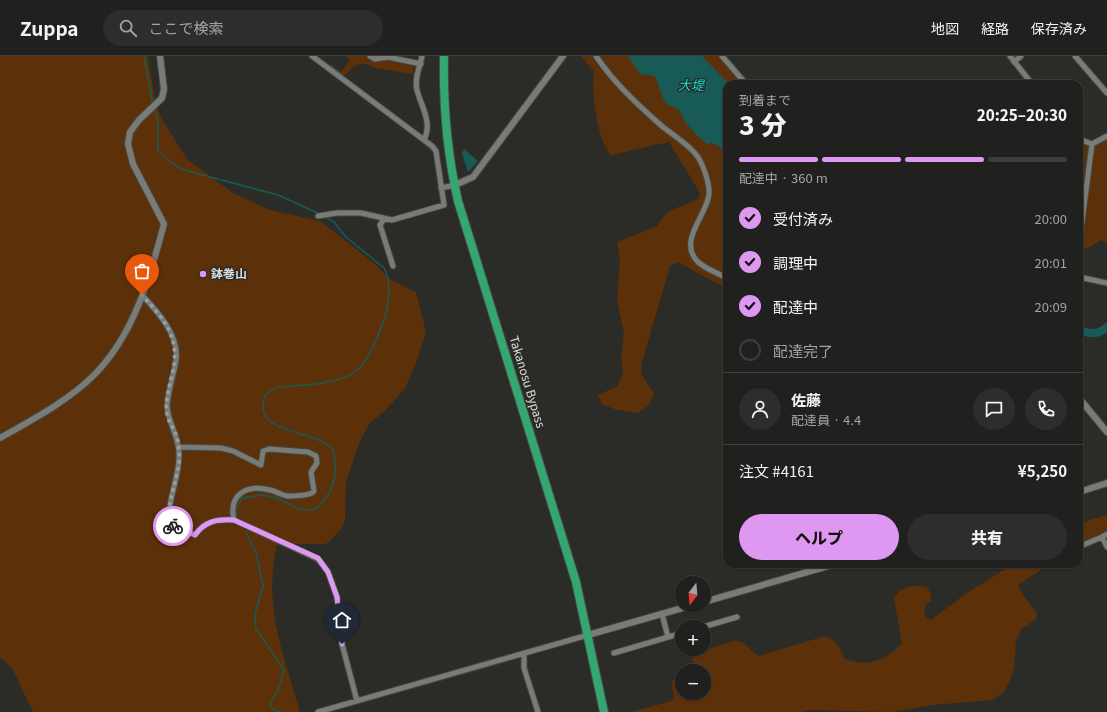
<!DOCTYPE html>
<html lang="ja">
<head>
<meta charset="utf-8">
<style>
  :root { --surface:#20211e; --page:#2d2e2b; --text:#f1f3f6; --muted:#a2a3a4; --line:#3d3e3c; --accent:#df98f2 }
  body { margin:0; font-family:Georgia,"Noto Sans JP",serif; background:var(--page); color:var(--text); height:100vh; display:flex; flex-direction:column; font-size:15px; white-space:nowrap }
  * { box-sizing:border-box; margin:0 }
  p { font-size:13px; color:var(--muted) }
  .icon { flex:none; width:22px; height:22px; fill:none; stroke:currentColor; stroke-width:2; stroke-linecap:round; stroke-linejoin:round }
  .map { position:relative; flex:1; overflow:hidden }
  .drawer { position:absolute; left:723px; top:24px; width:360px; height:488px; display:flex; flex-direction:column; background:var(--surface); border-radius:12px; box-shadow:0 1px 3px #0004,0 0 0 1px var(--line) }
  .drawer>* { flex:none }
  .needle { width:26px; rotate:196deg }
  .tools { position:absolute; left:675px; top:520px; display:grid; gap:8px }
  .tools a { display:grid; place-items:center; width:36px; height:36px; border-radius:50%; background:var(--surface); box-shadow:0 1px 3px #0004,0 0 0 1px var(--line); font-size:20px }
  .pin { position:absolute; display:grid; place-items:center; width:34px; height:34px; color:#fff; margin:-41px -17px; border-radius:50% 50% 50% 0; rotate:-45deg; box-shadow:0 0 4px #0007 }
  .pin .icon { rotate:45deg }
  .courier { position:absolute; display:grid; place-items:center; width:40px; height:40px; margin:-20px; border:3px solid #df98f2; border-radius:50%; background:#fff; color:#222; box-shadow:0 1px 5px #0007 }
  .summary em { font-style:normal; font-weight:800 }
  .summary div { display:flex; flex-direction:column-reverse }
  .summary { display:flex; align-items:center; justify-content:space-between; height:68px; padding:0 16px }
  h1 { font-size:26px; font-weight:800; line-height:30px }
  .bar { display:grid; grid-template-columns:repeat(4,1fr); gap:6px 4px; align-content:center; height:48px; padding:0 16px }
  .bar i { height:5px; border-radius:3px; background:var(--line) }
  .bar .on { background:var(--accent) }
  .bar p { grid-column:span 4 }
  .line { display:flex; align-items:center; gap:10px; padding:0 16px; border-top:1px solid var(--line) }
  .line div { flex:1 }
  .round { display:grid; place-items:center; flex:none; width:42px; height:42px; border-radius:21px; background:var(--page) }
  ol { padding:0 16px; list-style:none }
  li { display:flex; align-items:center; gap:12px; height:44px }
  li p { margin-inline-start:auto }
  li .icon { padding:4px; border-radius:50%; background:var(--accent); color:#111; stroke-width:4 }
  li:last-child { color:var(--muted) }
  li i { width:22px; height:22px; border:2px solid var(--line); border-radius:50% }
  .cta { display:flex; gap:8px; margin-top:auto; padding:8px 16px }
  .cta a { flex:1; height:46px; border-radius:24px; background:var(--accent); color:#111; font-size:16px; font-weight:800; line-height:46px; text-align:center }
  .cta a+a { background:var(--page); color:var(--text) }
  header { display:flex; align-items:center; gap:24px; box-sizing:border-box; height:56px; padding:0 20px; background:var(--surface); border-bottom:1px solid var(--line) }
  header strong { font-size:19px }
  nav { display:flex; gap:22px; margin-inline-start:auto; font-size:14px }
  .search { width:280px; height:36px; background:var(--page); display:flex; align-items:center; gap:10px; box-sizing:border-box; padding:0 14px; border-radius:22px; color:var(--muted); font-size:15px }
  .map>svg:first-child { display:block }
  .green { fill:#5c3109 }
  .water { fill:#185a56 }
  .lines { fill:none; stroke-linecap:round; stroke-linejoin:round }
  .stream { stroke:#185a56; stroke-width:1.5 }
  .river { stroke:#185a56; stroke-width:8 }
  .minor-casing { stroke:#474945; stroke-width:7 }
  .tertiary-casing { stroke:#474945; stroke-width:8 }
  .trunk-casing { stroke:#474945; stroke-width:10 }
  .minor { stroke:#797b76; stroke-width:5 }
  .tertiary { stroke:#797b76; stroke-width:6 }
  .trunk { stroke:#34a66f; stroke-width:8 }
  .done { stroke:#9d9e9b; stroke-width:4; stroke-dasharray:0 7.2 }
  .route { stroke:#df98f2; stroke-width:5 }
  .poi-dot { fill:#df98f2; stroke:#2b2c28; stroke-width:1.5 }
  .labels { text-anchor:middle; stroke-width:3; stroke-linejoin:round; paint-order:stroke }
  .poi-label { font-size:12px; font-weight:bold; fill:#dbdcd9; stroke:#2b2c28; text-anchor:start }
  .street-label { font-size:12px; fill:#dbdcd9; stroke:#2b2c28 }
  .water-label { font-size:13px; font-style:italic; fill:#0ddbd1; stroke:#2b2c28 }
</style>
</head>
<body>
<header>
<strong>Zuppa</strong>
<div class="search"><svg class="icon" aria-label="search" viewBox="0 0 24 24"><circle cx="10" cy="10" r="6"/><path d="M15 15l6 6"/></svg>ここで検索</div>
<nav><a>地図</a><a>経路</a><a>保存済み</a></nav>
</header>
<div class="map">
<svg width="1107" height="656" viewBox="0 0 1107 656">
  <rect width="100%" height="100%" fill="#2b2c28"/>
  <path class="green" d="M0 0H148L155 46 163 65 187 103 233 137 270 154 320 165 375 208 391 224 416 236 426 276 417 305 405 332 385 355 369 368 359 388 346 426 345 465 341 473 329 486 325 488H277C263 553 283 595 300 656H33L12 612 0 601Z
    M345 0H367C376 9 381 2 391 4 399 6 405 9 413 10L414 14 412 18 370 11 369 9C352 5 355 13 343 20L329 11 331 8 341 16 350 4Z
    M581 0H722L746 28H727V233L678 206 670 210 642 306 641 317 654 338 648 350 638 357 614 353 602 348 598 339 618 330 623 317 621 302 624 277 617 244 620 205 617 186 658 170C664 152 685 151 699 142L700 137 669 86 611 99C597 84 591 35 594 15Z
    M1107 80V188L1101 184 1088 192 1079 190V83L1093 88Z
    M1107 459V474L1083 486 1080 490 1081 494 1079 500V467Z
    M1013 508H1056L1044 512 1019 528 1018 531C1023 541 1031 548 1037 558L1036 563 1021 574 1016 584 1014 612 1009 626 1004 636 992 644 932 649 891 656 812 654 802 656H631L672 645 674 639 671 625 682 622V637H704V615H695L692 601 696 596 734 585 742 586 758 600 822 581C837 581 839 592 845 603 869 611 885 605 902 587L894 542C902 529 913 529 927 531L931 538V545L926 548 924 554 926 561 931 564 964 539Z"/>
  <path class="water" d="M628 0H702L729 28H727V96L713 87 707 88 695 78 684 64 680 55 665 47 655 20 640 18Z
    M464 93 478 105 468 116 462 97Z"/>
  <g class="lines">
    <path class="stream" d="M144 0 153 49
      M154 52 158 64V95L173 108 184 114 278 139 320 158
      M237 459 236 453 242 442 262 439 277 442 299 453 314 454C334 439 340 415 332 392 315 377 278 377 266 361 263 357 263 352 263 347 265 325 301 331 316 328 328 326 347 323 356 315 370 304 377 282 383 266 389 251 392 227 384 212L346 181 334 166 325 161
      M246 476 256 497 263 530 255 558 256 573 284 614 278 634 270 648 274 654 281 656"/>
    <path class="river" d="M1079 273C1089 279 1098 279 1107 271"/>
    <defs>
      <path id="minor" d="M312 0 432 90 436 95 444 149 392 164 361 157H337L318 160
        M370 0 375 3 388 1 421 8
        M422 0C420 11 414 22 417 34 421 50 433 67 424 84
        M596 0C614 27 639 50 663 71 674 80 690 89 698 101 703 109 710 128 709 138 707 160 677 185 698 206 706 213 717 217 727 222
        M722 0 746 28
        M1010 0 1032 28
        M1075 0 1107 37
        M1014 6 1021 0
        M1079 83 1092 88 1107 80
        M441 132 455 129
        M384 163 380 169 393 210
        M1079 189 1092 88
        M1079 221 1107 227
        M142 239C158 256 180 280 176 305 173 321 168 335 167 350 168 367 179 380 179 398 180 421 167 443 169 468L177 473 195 479C205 465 217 463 234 464L318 503 328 516 337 541 342 588 357 645
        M179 391 221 392 233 395 261 409 263 395 269 393 308 396 316 400 317 407 311 416 314 435 312 437C305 440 295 440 287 440 281 439 276 435 270 434 247 428 228 438 234 464
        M1107 478 1102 481 1107 491
        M1083 489 1102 481
        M662 558 668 581
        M703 571 737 561
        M614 597 682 577
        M524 598V612L538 656
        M318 656 588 579"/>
      <path id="tertiary" d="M455 129 473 121 563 0
        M1079 342 1107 376
        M0 382C32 364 68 345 94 319 134 279 150 221 164 168L133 108 128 88 130 76 139 64 162 42 164 33 160 0
        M1079 436 1107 427
        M704 546 835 508
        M588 579 693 549"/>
      <path id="trunk" d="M444 0C443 49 447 97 458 145L576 526 604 656"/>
    </defs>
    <use href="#minor" class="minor-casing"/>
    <use href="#tertiary" class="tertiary-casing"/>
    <use href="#trunk" class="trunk-casing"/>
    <use href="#minor" class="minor"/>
    <use href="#tertiary" class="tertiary"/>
    <use href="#trunk" class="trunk"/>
  </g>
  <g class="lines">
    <path class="done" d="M142 239C166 265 181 283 172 319 169 332 165 345 167 358 168 364 171 368 173 372 179 383 180 395 179 408 176 428 167 446 169 468L173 470"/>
    <path class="route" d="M173 470 195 479C205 465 217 463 234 464L318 502 328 516 337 541 342 588"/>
  </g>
  <circle class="poi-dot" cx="203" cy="218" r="4"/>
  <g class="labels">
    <g class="poi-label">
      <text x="211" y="222">鉢巻山</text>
    </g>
    <g class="street-label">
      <text transform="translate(527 326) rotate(73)" y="4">Takanosu Bypass</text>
    </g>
    <g class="water-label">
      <text x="691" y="34">大堤</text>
    </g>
  </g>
</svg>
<div class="tools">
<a><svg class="needle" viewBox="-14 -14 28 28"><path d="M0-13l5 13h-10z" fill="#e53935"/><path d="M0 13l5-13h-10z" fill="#a2a3a4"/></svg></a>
<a>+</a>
<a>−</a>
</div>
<div class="pin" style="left:142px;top:239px;background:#ea580c"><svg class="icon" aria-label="bag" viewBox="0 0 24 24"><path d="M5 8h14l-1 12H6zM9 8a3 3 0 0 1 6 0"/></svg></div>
<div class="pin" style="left:342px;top:588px;background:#1f2937"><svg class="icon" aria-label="home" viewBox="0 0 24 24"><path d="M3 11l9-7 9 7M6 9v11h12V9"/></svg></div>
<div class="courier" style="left:173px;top:470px"><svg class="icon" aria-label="bike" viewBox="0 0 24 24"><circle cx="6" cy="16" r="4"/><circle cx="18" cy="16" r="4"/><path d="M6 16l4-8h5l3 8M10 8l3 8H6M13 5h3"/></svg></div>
<section class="drawer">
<div class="summary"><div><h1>3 分</h1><p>到着まで</p></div><em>20:25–20:30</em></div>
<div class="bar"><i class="on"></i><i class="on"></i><i class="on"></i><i></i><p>配達中 · 360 m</p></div>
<ol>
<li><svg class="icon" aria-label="check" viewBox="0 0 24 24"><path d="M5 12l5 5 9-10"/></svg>受付済み<p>20:00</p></li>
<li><svg class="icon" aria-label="check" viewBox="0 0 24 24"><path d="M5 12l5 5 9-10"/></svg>調理中<p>20:01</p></li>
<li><svg class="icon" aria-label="check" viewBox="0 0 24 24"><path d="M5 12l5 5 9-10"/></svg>配達中<p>20:09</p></li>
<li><i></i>配達完了</li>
</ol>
<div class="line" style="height:72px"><a class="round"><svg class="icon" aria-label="person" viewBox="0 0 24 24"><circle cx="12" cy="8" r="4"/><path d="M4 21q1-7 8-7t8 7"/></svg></a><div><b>佐藤</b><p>配達員 · 4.4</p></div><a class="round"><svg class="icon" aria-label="chat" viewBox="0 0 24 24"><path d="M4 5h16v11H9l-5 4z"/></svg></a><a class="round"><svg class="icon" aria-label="phone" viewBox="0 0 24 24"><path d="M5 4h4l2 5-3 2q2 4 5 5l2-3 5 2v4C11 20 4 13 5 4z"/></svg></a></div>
<div class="line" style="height:52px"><div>注文 #4161</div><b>¥5,250</b></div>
<div class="cta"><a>ヘルプ</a><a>共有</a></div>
</section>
</div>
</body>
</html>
